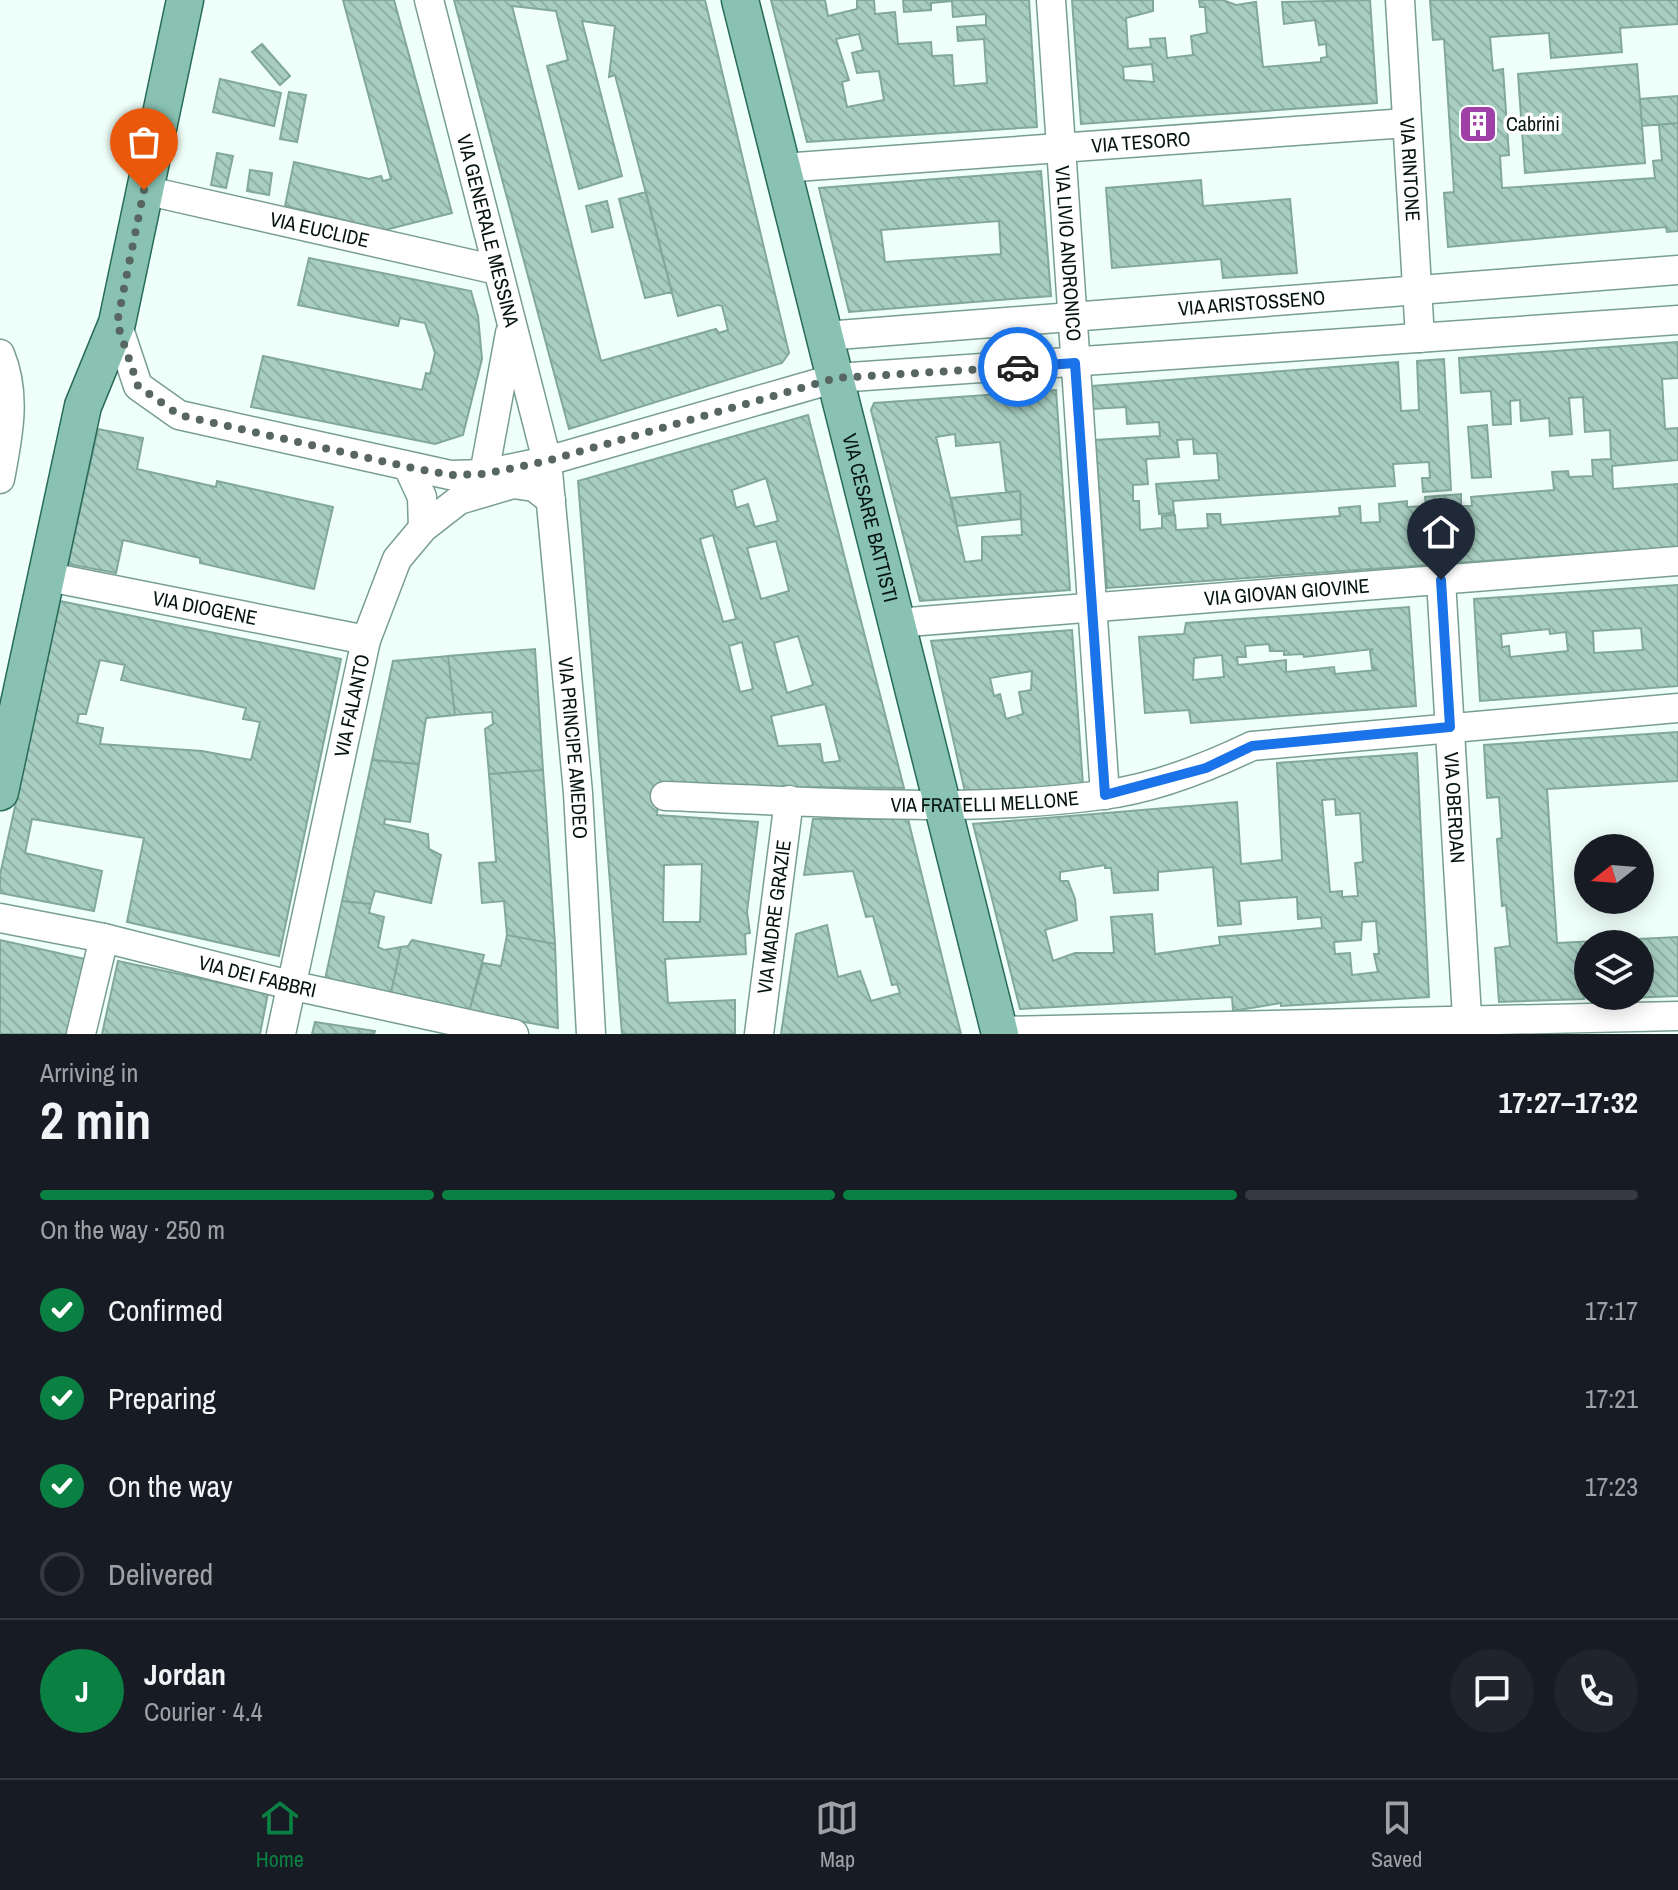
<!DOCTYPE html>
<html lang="en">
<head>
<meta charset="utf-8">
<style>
  :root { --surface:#171b24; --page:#20242c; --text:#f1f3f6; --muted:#9ea1a6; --line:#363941; --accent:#0b8043 }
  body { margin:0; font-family:"Archivo Narrow",sans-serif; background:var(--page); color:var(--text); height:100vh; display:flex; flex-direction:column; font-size:30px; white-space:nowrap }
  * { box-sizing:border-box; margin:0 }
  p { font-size:26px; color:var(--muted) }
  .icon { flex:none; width:44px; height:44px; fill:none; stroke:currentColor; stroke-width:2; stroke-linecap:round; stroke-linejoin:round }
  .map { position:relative; height:1034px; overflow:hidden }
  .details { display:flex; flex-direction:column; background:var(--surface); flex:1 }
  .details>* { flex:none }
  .needle { width:52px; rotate:253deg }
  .controls { position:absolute; left:1574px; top:834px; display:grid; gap:16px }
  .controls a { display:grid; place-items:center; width:80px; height:80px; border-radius:50%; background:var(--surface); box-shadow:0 4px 20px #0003; font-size:40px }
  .pin { position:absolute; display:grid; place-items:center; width:68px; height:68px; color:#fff; margin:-82px -34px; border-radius:50% 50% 50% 0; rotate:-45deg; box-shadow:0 0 8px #0007 }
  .pin .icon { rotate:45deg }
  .courier { position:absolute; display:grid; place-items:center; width:80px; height:80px; margin:-40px; border:6px solid #1a73e8; border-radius:50%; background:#fff; color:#222; box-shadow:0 2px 10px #0007 }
  .headline em { font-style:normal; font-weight:700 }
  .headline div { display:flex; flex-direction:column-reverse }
  .headline { display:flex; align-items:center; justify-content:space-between; height:136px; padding:0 40px }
  h1 { font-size:52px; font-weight:700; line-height:60px }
  .bar { display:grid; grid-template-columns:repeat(4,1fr); gap:12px 8px; align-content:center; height:96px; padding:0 40px }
  .bar i { height:10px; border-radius:6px; background:var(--line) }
  .bar .current { background:var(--accent) }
  .bar p { grid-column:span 4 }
  .line { display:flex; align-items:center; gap:20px; padding:0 40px; border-top:2px solid var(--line) }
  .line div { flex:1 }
  .round { display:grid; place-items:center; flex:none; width:84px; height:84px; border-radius:42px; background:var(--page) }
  ol { padding:0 40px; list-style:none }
  li { display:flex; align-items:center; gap:24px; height:88px }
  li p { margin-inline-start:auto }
  li .icon { padding:8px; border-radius:50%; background:var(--accent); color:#fff; stroke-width:4 }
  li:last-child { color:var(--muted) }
  li i { width:44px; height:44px; border:4px solid var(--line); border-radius:50% }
  .tab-bar { display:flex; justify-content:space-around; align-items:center; height:112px; border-top:2px solid var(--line); background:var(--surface); font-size:22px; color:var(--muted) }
  .tab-bar a { display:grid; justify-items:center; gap:4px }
  .tab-bar .current { color:var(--accent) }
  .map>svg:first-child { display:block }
  .building { fill:url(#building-back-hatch); stroke:#82a89c; stroke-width:2; fill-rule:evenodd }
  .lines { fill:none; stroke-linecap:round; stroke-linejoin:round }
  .minor-casing { stroke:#789e91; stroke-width:31 }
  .major-casing { stroke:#286b59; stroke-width:39 }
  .minor { stroke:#fff; stroke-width:28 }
  .major { stroke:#89c2b3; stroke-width:36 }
  .done { stroke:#576661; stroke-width:8; stroke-dasharray:0 14.4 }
  .route { stroke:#1a73e8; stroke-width:10 }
  .labels { text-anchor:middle; stroke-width:7; stroke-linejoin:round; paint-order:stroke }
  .poi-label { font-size:20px; fill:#05140f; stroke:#fff; text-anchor:start }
  .street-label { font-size:20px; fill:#05140f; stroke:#fff }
</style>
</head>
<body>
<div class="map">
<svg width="1678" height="1034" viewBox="0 0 1678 1034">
  <defs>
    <pattern id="building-back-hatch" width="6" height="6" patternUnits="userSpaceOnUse" patternTransform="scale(2)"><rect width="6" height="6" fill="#a7cec1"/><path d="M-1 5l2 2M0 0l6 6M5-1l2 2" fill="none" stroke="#8eb0a5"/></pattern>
  </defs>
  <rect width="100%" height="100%" fill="#effff9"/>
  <path class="building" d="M343 0H394L452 213 385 230 285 206 294 162 369 179 381 176 383 181 391 179Z
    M454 0H705L789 353 782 363 569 429ZM512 6 556 11 568 60 547 66 579 189 622 176 582 21 615 26 609 77 615 75 678 316 718 305 722 306 728 330 719 333 716 329 601 361Z
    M771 0H825L828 16 857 9V0H874L875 14 895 12 898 44 931 42 932 56 952 55 954 86 987 83 984 39 958 41 957 27 986 25V14L953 17 952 1 931 3V10L904 12 903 0H1029L1037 127 807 142ZM859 34 863 50 852 53 857 73 879 71 884 100 847 107 842 82 849 80 836 39Z
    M1072 0H1153V11L1126 18 1128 49 1151 47 1150 39 1165 38 1167 58 1193 55 1191 36 1207 33 1205 7H1200L1199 0H1223L1236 5 1256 2 1263 67 1321 62V58L1327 57 1326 44 1319 45 1315 20 1284 24 1282 2 1370 0 1377 103 1081 124ZM1152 64 1154 82 1124 80 1123 67Z
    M1430 0H1678V24L1620 28 1622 52 1551 58 1549 33 1490 37 1493 71 1503 69 1509 155 1500 156 1502 188 1655 178 1653 161 1662 160 1659 125 1678 123V231L1667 232 1666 227 1448 247 1444 193 1454 192 1444 39 1433 40Z
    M262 44 290 76 280 85 252 52Z
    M1637 64 1645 163 1525 173 1518 74Z
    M220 79 281 93 274 126 213 112Z
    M289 92 306 95 297 142 280 139Z
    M1678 96V123L1642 126 1640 99Z
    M217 153 233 156 226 188 211 185Z
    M250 170 272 173 269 195 247 191Z
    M1041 171 1051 296 849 312 819 188ZM999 221 1001 254 885 262 881 230Z
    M1201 180 1203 206 1290 199 1297 273 1223 278 1221 259 1112 268 1106 188Z
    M646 192 672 292 645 298 619 199Z
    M607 201 613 227 592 232 586 206Z
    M309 258 471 291 478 316 482 359 463 435 435 444 251 407 263 356 422 390 426 373 430 374 435 353 425 323 400 318 398 326 298 305Z
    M1678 342V378L1662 379 1665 429 1678 428V460L1612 466 1613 489 1678 484V547L1107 588 1095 440 1160 436 1159 422 1127 424 1126 407 1093 409 1092 386 1398 362 1401 411 1419 410 1417 361 1444 359 1451 490 1423 492 1422 478H1430L1429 462 1393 464 1395 486 1173 501 1174 513 1159 514 1156 484 1219 480 1217 453 1194 454 1193 439 1177 440 1179 457 1146 459 1148 484 1133 485V501H1139L1140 530 1162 528V516L1175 515 1176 530 1208 528 1207 514H1220L1221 525 1340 516 1339 508 1360 506 1361 523 1380 522 1379 504 1407 501V507L1426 506 1425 497 1461 494V506H1472L1471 497 1554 490 1552 472 1568 471 1569 477 1593 476 1592 460 1611 459 1610 430 1585 432 1583 397 1569 398 1572 434 1550 436 1549 418 1521 421 1520 400 1510 401 1511 424 1493 425 1491 391 1461 393 1459 358Z
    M1056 390 1070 590 920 601 871 410 874 403ZM955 434 956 446 1000 442 1006 492 1020 491 1022 535 982 537V560L965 562 936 437Z
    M808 415 904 788 659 786 657 815 758 822 747 912 750 933 745 934 746 954 665 959 668 1003 735 1000V1034H622L578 481ZM766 478 778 521 755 527 748 504 736 508 732 490ZM713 535 736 619 723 622 700 539ZM776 541 789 591 761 599 747 548ZM798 636 813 685 787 693 774 643ZM742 642 753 689 740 692 729 646ZM825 704 840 761 823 763 820 744 778 746 771 716ZM702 864 700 922H663L664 865Z
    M1487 425 1491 477 1472 478 1468 427Z
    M98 429 143 438 137 469 216 487 217 481 333 507 314 589 200 563V558L123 540 116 573 68 564Z
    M1020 491 1021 519 957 526 951 498Z
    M1678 585V686L1480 701 1474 599ZM1641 628 1643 650 1594 653 1593 631ZM1549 629 1550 634 1566 632 1568 651 1510 657 1509 646 1502 647 1501 634Z
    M60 601 341 659 279 956 127 922 144 838 32 819 25 853 102 871 94 911 0 893V875ZM100 660 125 665 121 680 246 708 243 719 260 722 251 760 202 751 100 744 103 728 77 723 79 714H86Z
    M1409 607 1416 706 1191 723 1189 710 1145 713 1139 637 1184 634 1186 623ZM1269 644 1270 651H1284V655L1303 654 1304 657 1373 649 1370 651 1372 668 1377 670 1335 674 1334 667 1286 672V660L1238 665 1237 657H1246L1245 646ZM1222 655 1224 677 1193 680 1194 658Z
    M1072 630 1083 785 965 792 931 641ZM1032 671 1031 690 1019 692 1023 714 1006 719 1000 694 994 696 990 678Z
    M535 649 543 770 489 774 485 729 493 724 492 712 455 715 448 656Z
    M448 656 455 715 426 718 419 764 372 760 393 661Z
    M1678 732V781L1547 789 1557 943 1678 937V996L1601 999 1640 996V944H1588V989L1583 990 1584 999 1499 1002 1495 948 1510 946 1506 905 1502 906 1497 839 1502 838 1499 797 1487 798 1484 745Z
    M1417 753 1429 997 1281 1006V1003L1233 1011 1232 997 1020 1009 973 824 1237 802 1241 864 1282 860 1277 763ZM1335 799 1336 815 1360 813 1363 862 1355 863 1358 896 1342 897V891L1330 892 1322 800ZM1105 865V868H1111L1114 893 1158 890V872L1213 867 1218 926 1241 924 1239 901 1297 897 1298 919 1321 917 1322 928 1219 937 1220 945 1155 954 1152 914 1111 917 1114 953H1075L1053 961 1045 930 1077 920 1075 899 1068 881H1060V872ZM1376 921 1379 954H1374L1378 972 1352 975 1350 953 1335 954 1334 942 1361 940 1362 922Z
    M372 760 419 764 410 822 385 819 384 824 428 834 429 849 441 855 431 903 375 891 371 904 342 901Z
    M543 770 550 869 555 944 507 935 504 901 482 903 479 863 496 862 489 774Z
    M813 819H908L961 1034H781L796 934 827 925 838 977 860 971 871 1001 900 993 897 984 892 985 873 916 866 917 853 871 804 875Z
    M342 901 371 904 369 913 384 917 378 947 384 950 401 947 390 997 324 984Z
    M507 935 555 944 558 1028 469 1012 483 963 501 966Z
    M0 940 85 959 68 1034H0Z
    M412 940 484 955 469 1012 390 997 401 947 408 946Z
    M118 961 268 993 260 1034H102Z
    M315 1022 375 1031 374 1034H312Z"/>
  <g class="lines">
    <defs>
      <g id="minor">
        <path id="s1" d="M429 0 547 461 578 793 591 1034"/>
        <path id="s2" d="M1051 0 1105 795"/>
        <path id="s3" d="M1400 0 1420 338"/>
        <path id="s4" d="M782 168 1406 123"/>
        <path id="s5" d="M144 190 497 270"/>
        <path d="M117 323 138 386 179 415 450 475 484 474 547 461 836 378 1678 320"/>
        <path id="s6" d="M825 336 1678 270"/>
        <path d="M0 354C17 395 8 436 0 479"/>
        <path d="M408 467 422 497 423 528"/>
        <path d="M484 474 510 333"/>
        <path id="s7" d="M44 576 366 640"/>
        <path id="s8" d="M1441 580 1468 1034"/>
        <path id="s9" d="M896 623 1678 561"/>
        <path id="s10" d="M665 796C810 801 958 814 1102 795 1153 789 1206 768 1252 746L1678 708"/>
        <path id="s11" d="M0 918 104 938 290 985 514 1034"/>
        <path d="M1000 1031 1678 1016"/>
        <path d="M81 1034 104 938"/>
        <path id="s12" d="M281 1034 366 640 397 559 423 528 459 500 513 484 534 487 551 500"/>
        <path id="s13" d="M759 1034 789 800"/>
      </g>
      <g id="major">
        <path id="s14" d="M740 0 1000 1034"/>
        <path d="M0 792 83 406 117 323 185 0"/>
      </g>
    </defs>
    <use href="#minor" class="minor-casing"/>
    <use href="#major" class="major-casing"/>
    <use href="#minor" class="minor"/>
    <use href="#major" class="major"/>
  </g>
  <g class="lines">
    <path class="done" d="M144 190 117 323 138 386 179 415 408 467 450 475 484 474 547 461 836 378 1018 367"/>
    <path class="route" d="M1018 367 1075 363 1105 795 1206 768 1252 746 1450 727 1441 580"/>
  </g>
  <defs>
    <symbol id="building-square" viewBox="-11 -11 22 22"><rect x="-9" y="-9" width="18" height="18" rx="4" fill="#9f40a9" stroke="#fff"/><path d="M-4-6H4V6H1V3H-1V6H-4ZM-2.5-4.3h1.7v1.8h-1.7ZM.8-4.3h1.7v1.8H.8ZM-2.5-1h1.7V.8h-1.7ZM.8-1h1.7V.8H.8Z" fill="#fff"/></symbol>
  </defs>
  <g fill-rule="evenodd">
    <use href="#building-square" x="1456" y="102" width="44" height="44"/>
  </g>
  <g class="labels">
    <g class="poi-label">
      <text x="1506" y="131">Cabrini</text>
    </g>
    <g class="street-label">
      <text dy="7" stroke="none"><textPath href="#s4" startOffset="360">VIA TESORO</textPath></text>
      <text dy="7" stroke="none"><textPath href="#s3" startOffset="170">VIA RINTONE</textPath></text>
      <text dy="7" stroke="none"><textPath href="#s5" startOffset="180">VIA EUCLIDE</textPath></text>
      <text dy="7" stroke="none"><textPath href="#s1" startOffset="238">VIA GENERALE MESSINA</textPath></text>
      <text dy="7" stroke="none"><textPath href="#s2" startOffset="254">VIA LIVIO ANDRONICO</textPath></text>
      <text dy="7" stroke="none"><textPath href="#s6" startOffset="428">VIA ARISTOSSENO</textPath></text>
      <text dy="7" stroke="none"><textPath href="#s14" startOffset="534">VIA CESARE BATTISTI</textPath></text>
      <text dy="7" stroke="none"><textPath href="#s9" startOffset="392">VIA GIOVAN GIOVINE</textPath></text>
      <text dy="7" stroke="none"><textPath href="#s7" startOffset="164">VIA DIOGENE</textPath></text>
      <text dy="7" stroke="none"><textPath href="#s12" startOffset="336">VIA FALANTO</textPath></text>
      <text dy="7" stroke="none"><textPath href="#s1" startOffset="764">VIA PRINCIPE AMEDEO</textPath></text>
      <text dy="7" stroke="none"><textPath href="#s10" startOffset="320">VIA FRATELLI MELLONE</textPath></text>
      <text dy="7" stroke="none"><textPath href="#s8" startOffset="228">VIA OBERDAN</textPath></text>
      <text dy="7" stroke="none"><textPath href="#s13" startOffset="118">VIA MADRE GRAZIE</textPath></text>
      <text dy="7" stroke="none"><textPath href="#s11" startOffset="264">VIA DEI FABBRI</textPath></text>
    </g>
  </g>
</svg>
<div class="controls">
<a><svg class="needle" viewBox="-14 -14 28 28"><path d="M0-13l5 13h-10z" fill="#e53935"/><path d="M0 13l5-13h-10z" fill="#9ea1a6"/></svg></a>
<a><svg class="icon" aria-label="layers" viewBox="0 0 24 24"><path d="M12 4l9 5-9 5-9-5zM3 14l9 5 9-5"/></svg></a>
</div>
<div class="pin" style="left:144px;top:190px;background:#ea580c"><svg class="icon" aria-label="bag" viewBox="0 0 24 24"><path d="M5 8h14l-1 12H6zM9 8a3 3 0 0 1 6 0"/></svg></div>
<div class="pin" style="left:1441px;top:580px;background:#1f2937"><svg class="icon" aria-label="home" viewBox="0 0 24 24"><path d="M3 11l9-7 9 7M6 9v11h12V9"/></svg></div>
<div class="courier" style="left:1018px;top:367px"><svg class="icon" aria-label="car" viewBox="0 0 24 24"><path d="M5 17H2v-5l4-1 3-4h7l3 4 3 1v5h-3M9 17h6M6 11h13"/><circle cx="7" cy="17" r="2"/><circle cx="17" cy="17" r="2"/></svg></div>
</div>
<section class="details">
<div class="headline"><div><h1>2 min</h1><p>Arriving in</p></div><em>17:27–17:32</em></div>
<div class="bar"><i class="current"></i><i class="current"></i><i class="current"></i><i></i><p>On the way · 250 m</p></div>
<ol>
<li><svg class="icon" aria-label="check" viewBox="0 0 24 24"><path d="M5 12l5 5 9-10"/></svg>Confirmed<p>17:17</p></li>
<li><svg class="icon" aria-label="check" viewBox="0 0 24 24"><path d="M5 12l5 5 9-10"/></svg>Preparing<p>17:21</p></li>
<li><svg class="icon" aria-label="check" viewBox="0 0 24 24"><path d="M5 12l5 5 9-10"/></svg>On the way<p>17:23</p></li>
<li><i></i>Delivered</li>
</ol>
<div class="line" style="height:144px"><b class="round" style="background:var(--accent);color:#fff">J</b><div><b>Jordan</b><p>Courier · 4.4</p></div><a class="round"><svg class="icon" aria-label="chat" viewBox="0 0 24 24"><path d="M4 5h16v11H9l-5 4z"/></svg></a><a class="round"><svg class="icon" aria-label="phone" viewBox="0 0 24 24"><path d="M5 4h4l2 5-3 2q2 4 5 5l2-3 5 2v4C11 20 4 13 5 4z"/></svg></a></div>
</section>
<nav class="tab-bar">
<a class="current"><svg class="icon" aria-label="home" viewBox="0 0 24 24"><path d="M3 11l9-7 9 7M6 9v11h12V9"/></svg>Home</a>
<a><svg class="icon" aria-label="map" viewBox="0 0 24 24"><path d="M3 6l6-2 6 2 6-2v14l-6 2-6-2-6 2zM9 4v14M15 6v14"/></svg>Map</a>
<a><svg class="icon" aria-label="saved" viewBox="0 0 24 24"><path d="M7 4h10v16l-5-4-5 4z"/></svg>Saved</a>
</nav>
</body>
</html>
